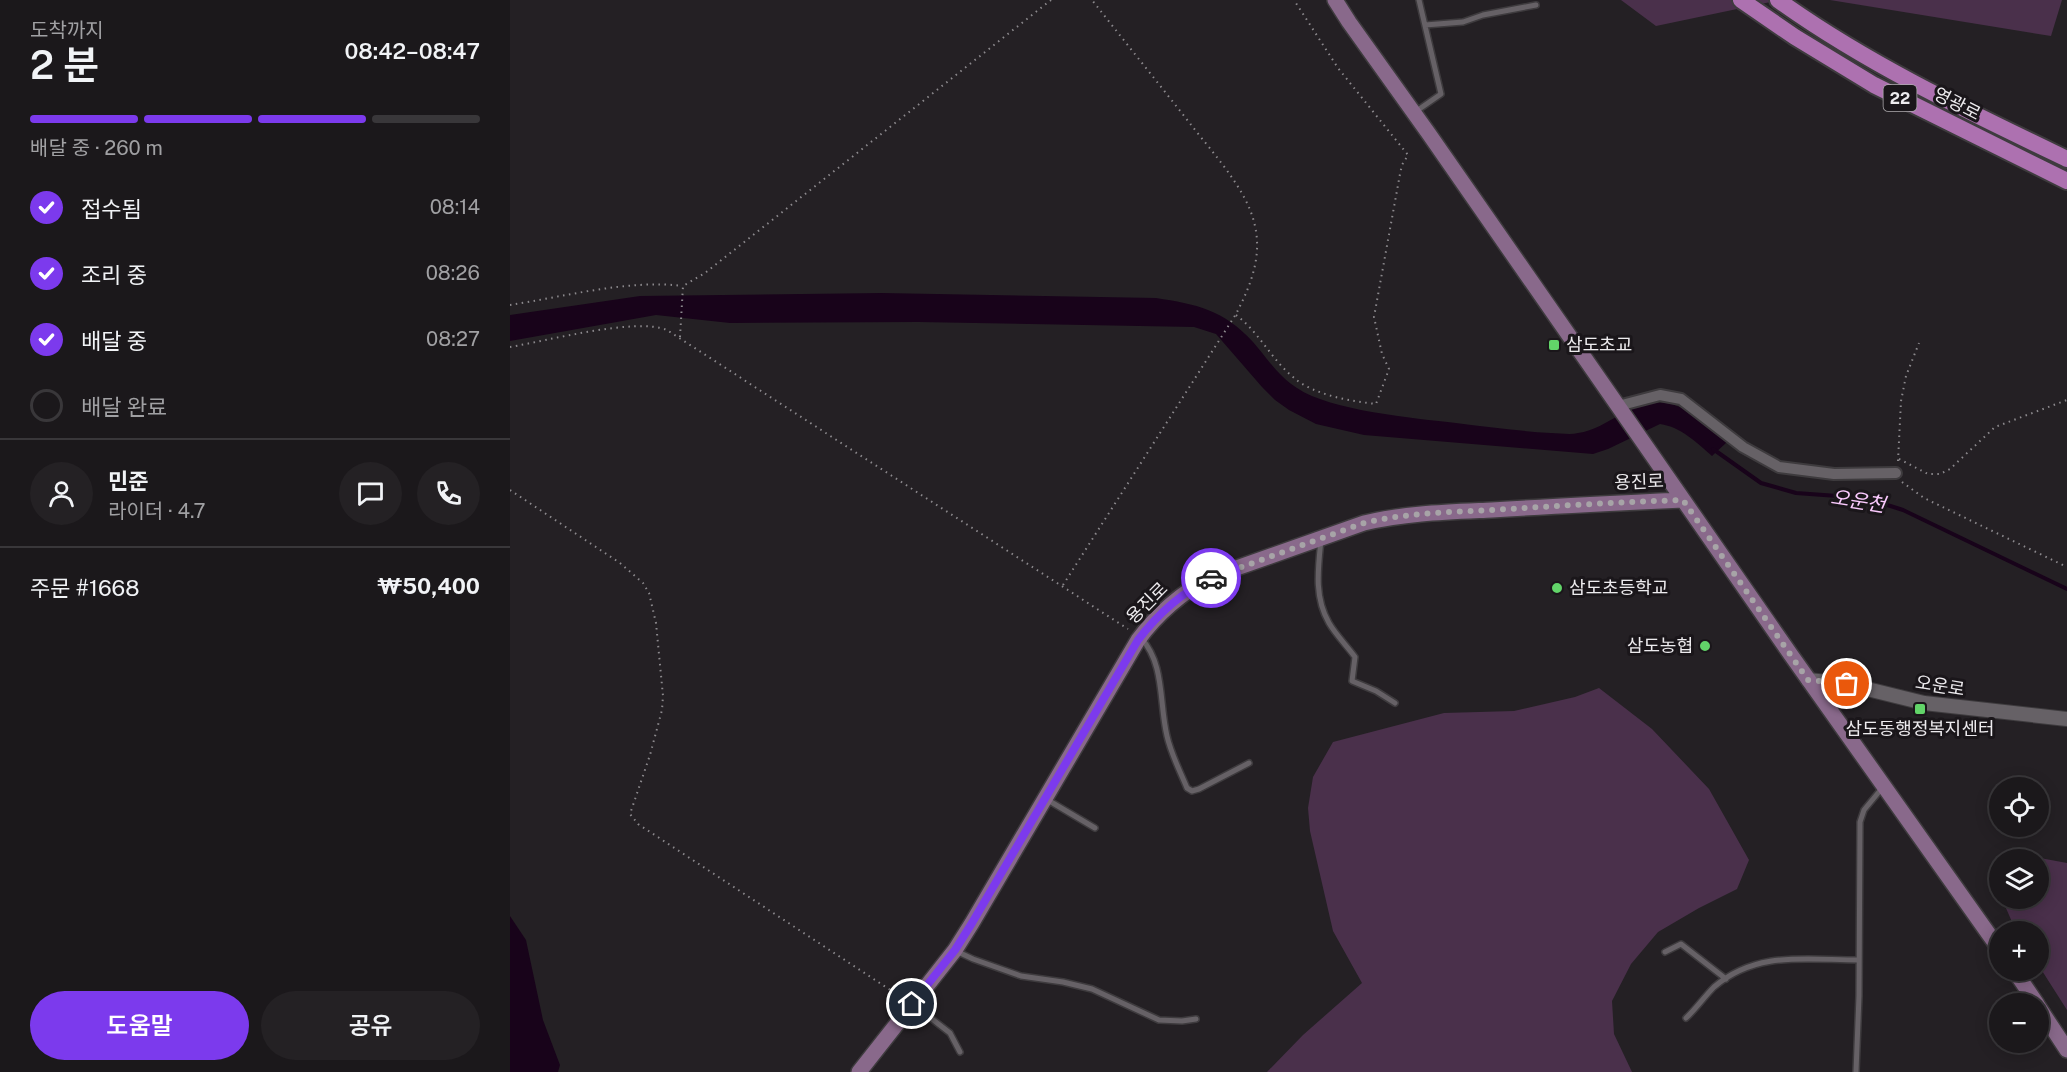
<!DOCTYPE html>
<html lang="ko">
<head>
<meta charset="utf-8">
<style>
  :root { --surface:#1b181b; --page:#242124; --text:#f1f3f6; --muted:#a0a0a3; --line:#39373a; --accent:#7c3aed }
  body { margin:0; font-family:"Public Sans","Noto Sans KR",sans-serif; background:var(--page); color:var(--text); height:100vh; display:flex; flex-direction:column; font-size:22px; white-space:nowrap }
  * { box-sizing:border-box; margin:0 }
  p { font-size:20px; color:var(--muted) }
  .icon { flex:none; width:33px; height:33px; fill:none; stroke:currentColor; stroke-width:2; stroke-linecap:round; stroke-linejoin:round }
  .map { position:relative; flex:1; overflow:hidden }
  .panel { display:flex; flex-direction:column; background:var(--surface); width:510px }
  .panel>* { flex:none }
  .buttons { position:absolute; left:1479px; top:777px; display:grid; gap:12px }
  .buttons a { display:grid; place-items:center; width:60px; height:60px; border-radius:50%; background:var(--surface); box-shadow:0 3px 15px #0003,0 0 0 2px var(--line); font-size:30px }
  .pin { position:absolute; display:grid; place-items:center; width:51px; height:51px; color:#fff; margin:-26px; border:3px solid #fff; border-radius:50%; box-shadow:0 2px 6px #0007 }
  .courier { position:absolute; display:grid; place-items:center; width:60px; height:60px; margin:-30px; border:4px solid #7c3aed; border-radius:50%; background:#fff; color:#222; box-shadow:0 2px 8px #0007 }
  .head em { font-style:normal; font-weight:600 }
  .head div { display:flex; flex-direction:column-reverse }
  .head { display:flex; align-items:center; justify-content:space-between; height:102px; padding:0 30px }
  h1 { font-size:39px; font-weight:600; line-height:45px }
  .bar { display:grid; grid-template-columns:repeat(4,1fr); gap:9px 6px; align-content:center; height:72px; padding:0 30px }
  .bar i { height:8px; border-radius:4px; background:var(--line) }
  .bar .active { background:var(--accent) }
  .bar p { grid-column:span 4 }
  .line { display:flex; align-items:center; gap:15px; padding:0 30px; border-top:2px solid var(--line) }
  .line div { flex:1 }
  .round { display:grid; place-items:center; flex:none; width:63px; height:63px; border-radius:32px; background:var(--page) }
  ol { padding:0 30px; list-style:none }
  li { display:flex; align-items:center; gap:18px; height:66px }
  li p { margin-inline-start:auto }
  li .icon { padding:6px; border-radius:50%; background:var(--accent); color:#fff; stroke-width:4 }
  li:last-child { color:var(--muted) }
  li i { width:33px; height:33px; border:3px solid var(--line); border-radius:50% }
  .primary-button { display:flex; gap:12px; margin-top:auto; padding:12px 30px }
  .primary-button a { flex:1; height:69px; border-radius:36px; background:var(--accent); color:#fff; font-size:24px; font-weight:600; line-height:69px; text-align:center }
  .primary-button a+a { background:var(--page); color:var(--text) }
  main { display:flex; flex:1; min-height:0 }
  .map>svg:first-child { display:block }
  .green { fill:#4a304b }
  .water { fill:#18031a }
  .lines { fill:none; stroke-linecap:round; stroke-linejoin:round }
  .stream { stroke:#18031a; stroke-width:4 }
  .service-casing { stroke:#3e3b3e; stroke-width:8 }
  .minor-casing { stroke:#3e3b3e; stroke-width:14 }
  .tertiary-casing { stroke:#3e3b3e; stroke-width:16 }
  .secondary-casing { stroke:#3e3b3e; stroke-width:18 }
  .primary-casing { stroke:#3e3b3e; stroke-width:20 }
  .path { stroke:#8c898d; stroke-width:2; stroke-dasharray:1.5 4.5; stroke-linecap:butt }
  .service { stroke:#666166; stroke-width:5 }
  .minor { stroke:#666166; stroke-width:10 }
  .tertiary { stroke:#666166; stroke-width:14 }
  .secondary { stroke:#89698b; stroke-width:15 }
  .primary { stroke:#ad71b0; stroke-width:16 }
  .done { stroke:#a7a4a7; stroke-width:6; stroke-dasharray:0 10.8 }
  .route { stroke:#7c3aed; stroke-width:8 }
  .poi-dot { fill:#62d469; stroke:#1a161a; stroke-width:2 }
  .labels { text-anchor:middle; stroke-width:6; stroke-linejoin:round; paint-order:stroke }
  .shield { fill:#1a161a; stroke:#aeabae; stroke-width:1.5 }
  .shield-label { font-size:16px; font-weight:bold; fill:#edebee }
  .street-label { font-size:18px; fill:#edebee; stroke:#1a161a }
  .poi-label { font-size:18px; fill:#edebee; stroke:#1a161a; text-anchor:start }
  .water-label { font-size:20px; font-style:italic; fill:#fbcafe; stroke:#1a161a }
</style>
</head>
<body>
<main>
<section class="panel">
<div class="head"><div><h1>2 분</h1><p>도착까지</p></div><em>08:42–08:47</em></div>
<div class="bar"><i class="active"></i><i class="active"></i><i class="active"></i><i></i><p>배달 중 · 260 m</p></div>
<ol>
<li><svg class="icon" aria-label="check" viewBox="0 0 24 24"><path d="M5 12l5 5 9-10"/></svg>접수됨<p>08:14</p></li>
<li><svg class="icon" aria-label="check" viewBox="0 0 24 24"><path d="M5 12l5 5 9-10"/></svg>조리 중<p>08:26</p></li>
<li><svg class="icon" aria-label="check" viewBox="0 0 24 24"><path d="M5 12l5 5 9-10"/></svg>배달 중<p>08:27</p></li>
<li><i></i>배달 완료</li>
</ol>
<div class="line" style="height:108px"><a class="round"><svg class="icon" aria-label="person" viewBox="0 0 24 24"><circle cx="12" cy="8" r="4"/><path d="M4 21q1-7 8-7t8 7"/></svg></a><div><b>민준</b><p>라이더 · 4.7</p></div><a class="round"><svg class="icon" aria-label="chat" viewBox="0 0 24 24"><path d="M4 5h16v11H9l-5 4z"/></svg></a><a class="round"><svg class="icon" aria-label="phone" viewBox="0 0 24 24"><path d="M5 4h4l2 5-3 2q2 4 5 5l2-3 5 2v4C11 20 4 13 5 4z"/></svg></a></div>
<div class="line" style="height:78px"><div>주문 #1668</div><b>₩50,400</b></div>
<div class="primary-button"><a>도움말</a><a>공유</a></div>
</section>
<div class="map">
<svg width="1557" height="1072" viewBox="0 0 1557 1072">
  <rect width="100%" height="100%" fill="#242024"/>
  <path class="green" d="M1111 0H1270L1146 26Z
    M1320 0H1552L1541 36Z
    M1089 688 1142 729 1199 789 1239 860 1227 889 1189 908 1148 932 1121 964 1102 1001 1104 1034 1122 1072H757L793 1035 852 983 823 931 800 831 798 808 803 777 823 742 934 713 1004 711 1065 697Z
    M1530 858 1557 863V1010L1529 966 1528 932 1506 931 1492 899 1528 898V859Z"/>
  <path class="water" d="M372 293 646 298C686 304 714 310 743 342 757 358 768 376 787 388 821 411 904 418 946 423 977 427 1009 431 1041 433 1050 433 1060 435 1068 433 1084 431 1096 422 1110 415 1160 387 1179 411 1217 442L1202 456C1186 442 1171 427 1150 424L1098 449 1083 454 854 435 806 424 779 410 765 400 752 387 706 334 684 327 408 322 220 323 146 315 0 341V315L130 296Z
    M0 916 16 940 33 1020 50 1065 48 1072H0Z"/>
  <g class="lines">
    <path class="stream" d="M1203 449 1251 483 1286 493 1355 498 1393 510 1557 589"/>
    <defs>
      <path id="service" d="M915 25 953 22 973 15 1026 5
        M905 112 931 94 909 0
        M811 540C808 569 804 597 819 623 826 635 837 646 845 657L842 681 866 691 885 703
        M631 638C655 664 649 703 657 736 661 754 670 771 677 788L682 791 689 789 739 763
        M536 799 585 828
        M446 951 463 959 511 976 553 982 582 989 649 1020 672 1021 686 1019
        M1155 952 1171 944 1216 979
        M404 1005 440 1033 450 1052
        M1176 1018C1186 1009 1194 997 1204 987 1247 950 1297 960 1349 960
        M1346 1072 1349 996 1350 822 1354 810 1373 787"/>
      <path id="minor" d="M1108 406 1150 395 1171 399 1233 447 1269 467 1324 474 1386 473"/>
      <path id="tertiary" d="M1298 680 1337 684 1414 703 1557 719"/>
      <path id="secondary" d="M825 0 839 22 919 134 1281 655 1490 950
        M1504 970 1527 1004
        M1528 1006 1557 1050
        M349 1072 445 950 462 923 628 640C647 614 673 592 701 577L854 523C896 513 939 512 982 510 1046 506 1109 503 1173 500"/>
      <path id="primary" d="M1231 0 1285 37 1364 85 1557 181
        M1268 0C1357 64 1459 112 1557 159"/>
    </defs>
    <use href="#service" class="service-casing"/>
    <use href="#minor" class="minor-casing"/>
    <use href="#tertiary" class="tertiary-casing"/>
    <use href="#secondary" class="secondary-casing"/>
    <use href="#primary" class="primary-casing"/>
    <path class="path" d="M0 305C52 297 120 279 172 286
      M726 315C749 332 761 359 783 377 803 395 840 401 866 404L879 369 872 354 864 317 890 174 892 165 898 155 828 68 784 0
      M170 337 173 286 195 273 541 0
      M0 347C36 341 126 317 157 330L618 629
      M1389 459 1418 474H1430L1440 469 1485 427 1557 400
      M1388 461 1391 401 1396 376 1409 343
      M1392 482 1414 498 1557 567
      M0 490 110 563 133 583 139 593 146 623 153 696 152 710 140 755 120 814 128 824 391 997
      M553 585 726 314C741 285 753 255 744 222 736 189 703 153 682 126 649 84 615 42 582 0"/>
    <use href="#service" class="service"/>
    <use href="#minor" class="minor"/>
    <use href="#tertiary" class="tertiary"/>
    <use href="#secondary" class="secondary"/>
    <use href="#primary" class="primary"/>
  </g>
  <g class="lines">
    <path class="done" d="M701 578 854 523C896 513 939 512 982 510 1046 506 1109 502 1173 500L1298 680 1337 684"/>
    <path class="route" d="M402 1004 445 950 462 923 628 640C647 615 673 592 701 578"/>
  </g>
  <g class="poi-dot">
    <rect x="1038" y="339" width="12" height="12" rx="3"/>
    <circle cx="1047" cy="588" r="6"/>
    <circle cx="1195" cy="646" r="6"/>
    <rect x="1404" y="703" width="12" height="12" rx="3"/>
  </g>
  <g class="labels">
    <rect class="shield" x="1373.5" y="85" width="33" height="26" rx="4.5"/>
    <g class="shield-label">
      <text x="1390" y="104">22</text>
    </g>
    <g class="street-label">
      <text transform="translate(1447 104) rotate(27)" y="6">영광로</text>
      <text transform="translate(1129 482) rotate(-2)" y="6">용진로</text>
      <text transform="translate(637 603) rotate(-45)" y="6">용진로</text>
      <text transform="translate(1430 686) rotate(9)" y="6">오운로</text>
    </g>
    <g class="poi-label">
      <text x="1056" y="351">삼도초교</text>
      <text x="1059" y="594">삼도초등학교</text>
      <text x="1183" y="652" text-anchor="end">삼도농협</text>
      <text x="1410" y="735" text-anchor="middle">삼도동행정복지센터</text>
    </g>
    <g class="water-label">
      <text transform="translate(1348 501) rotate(9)" y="7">오운천</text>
    </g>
  </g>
</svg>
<div class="buttons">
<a><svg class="icon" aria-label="locate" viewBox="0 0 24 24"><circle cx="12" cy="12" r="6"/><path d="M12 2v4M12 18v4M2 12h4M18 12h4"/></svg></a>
<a><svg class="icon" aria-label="layers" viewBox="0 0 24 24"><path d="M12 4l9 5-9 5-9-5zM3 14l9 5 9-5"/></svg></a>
<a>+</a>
<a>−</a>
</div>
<div class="pin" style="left:1337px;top:684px;background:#ea580c"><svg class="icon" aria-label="bag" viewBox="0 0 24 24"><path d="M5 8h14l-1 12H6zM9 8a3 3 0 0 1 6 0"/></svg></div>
<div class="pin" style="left:402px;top:1004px;background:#1f2937"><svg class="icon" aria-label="home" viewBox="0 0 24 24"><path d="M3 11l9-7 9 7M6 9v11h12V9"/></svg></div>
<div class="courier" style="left:701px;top:578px"><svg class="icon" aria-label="car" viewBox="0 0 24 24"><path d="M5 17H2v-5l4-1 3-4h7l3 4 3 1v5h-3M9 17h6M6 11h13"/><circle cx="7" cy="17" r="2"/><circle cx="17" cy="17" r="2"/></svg></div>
</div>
</main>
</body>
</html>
